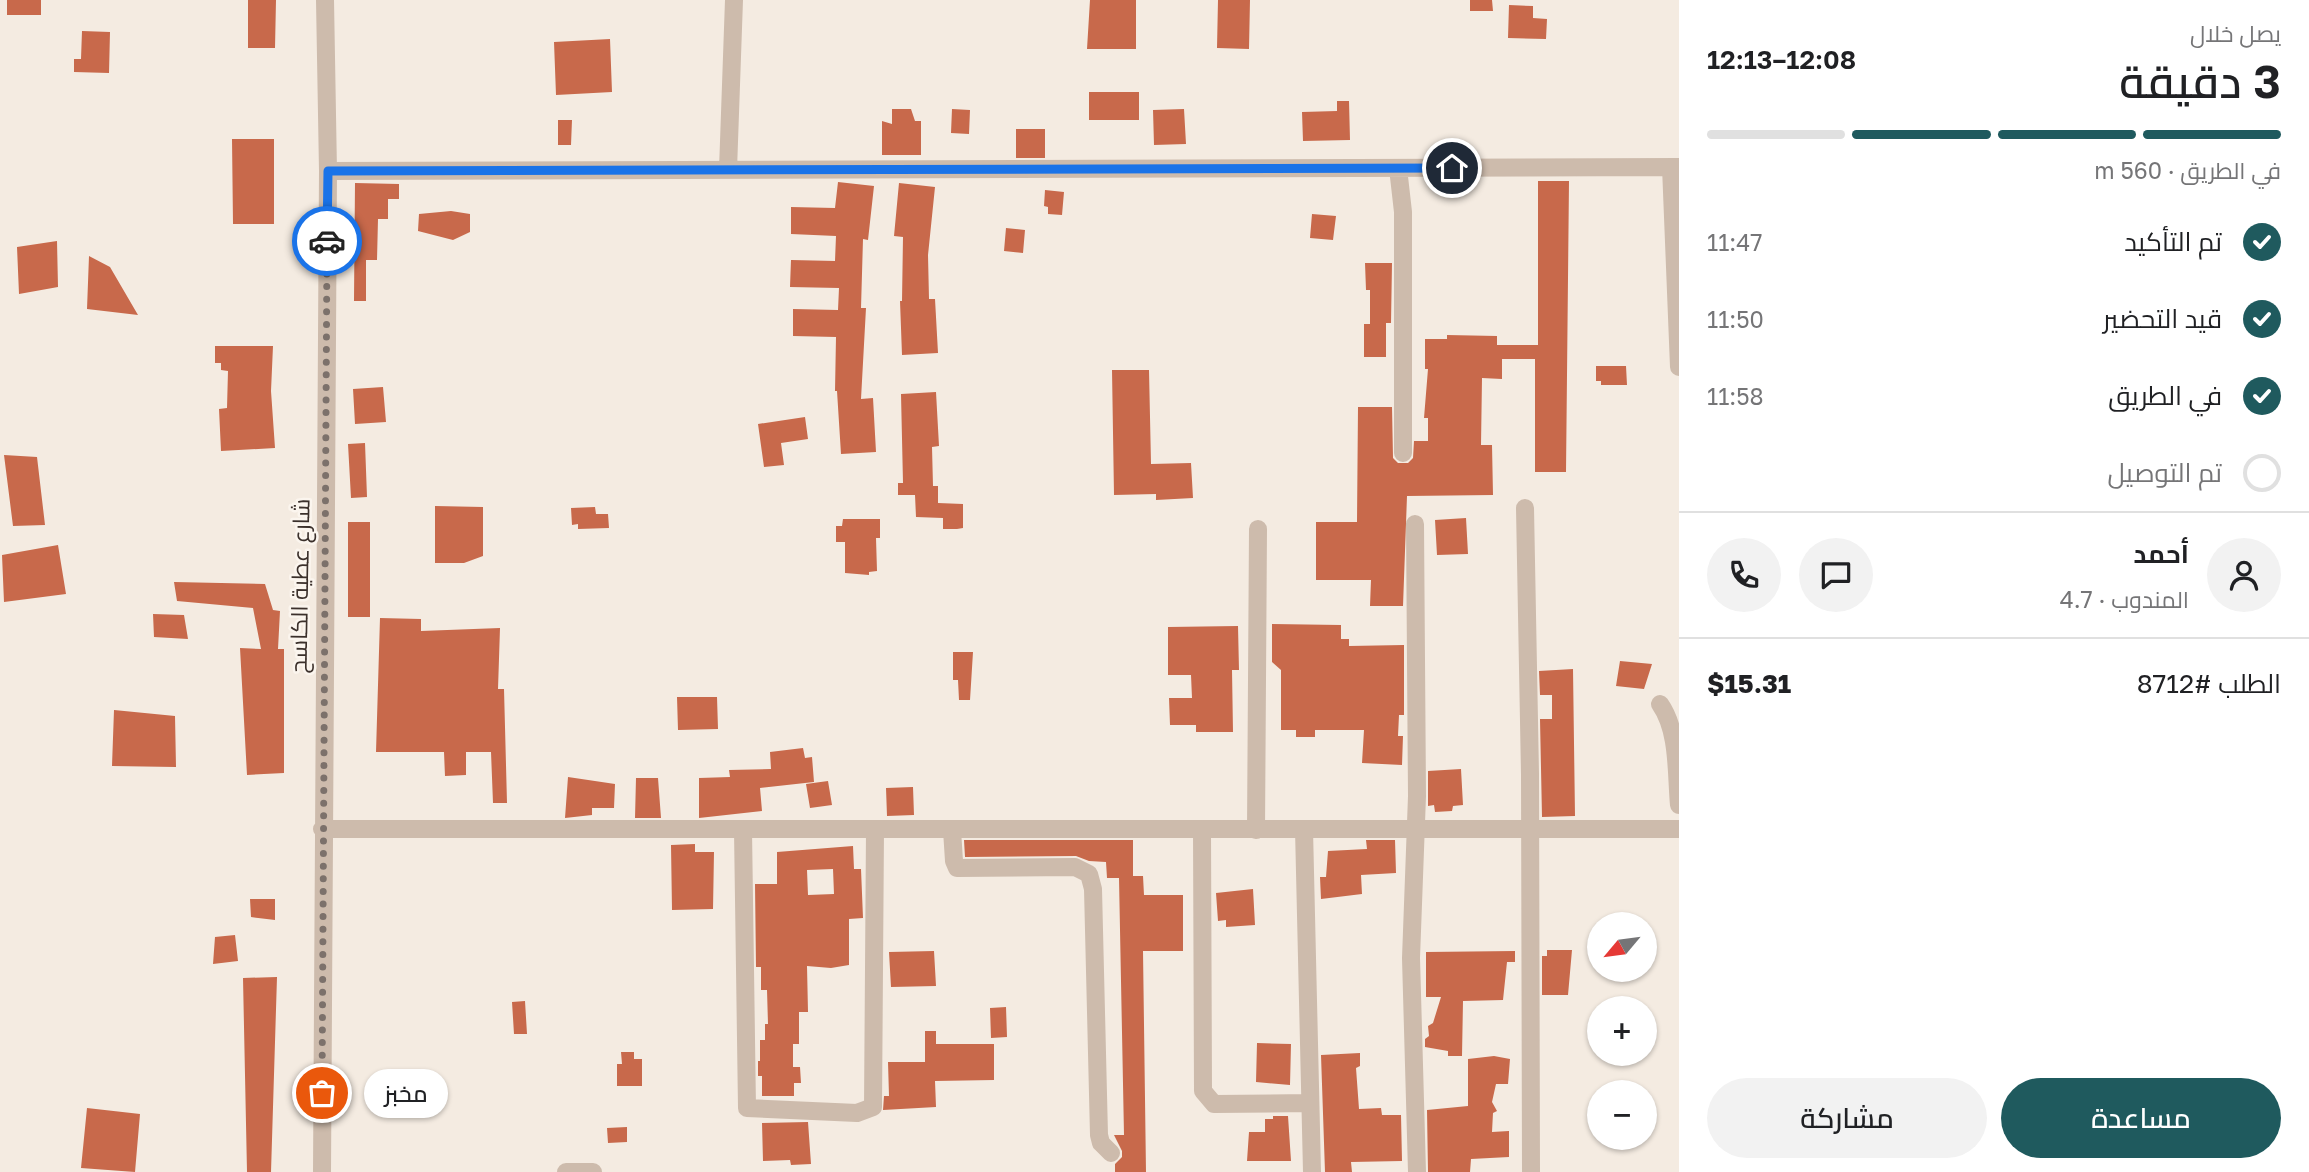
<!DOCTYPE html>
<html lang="ar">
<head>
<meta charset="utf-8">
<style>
  :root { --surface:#fff; --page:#f2f2f2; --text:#202124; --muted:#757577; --line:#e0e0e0; --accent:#1f5a5e }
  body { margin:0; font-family:"Golos Text",Cairo,sans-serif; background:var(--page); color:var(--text); direction:rtl; height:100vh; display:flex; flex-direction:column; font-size:26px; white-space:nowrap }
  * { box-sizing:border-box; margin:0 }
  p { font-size:23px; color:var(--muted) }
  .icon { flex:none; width:38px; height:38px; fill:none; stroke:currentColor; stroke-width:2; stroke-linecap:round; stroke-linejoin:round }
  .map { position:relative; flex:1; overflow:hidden; direction:ltr }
  .drawer { display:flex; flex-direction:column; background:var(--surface); width:630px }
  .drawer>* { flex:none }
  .needle { width:46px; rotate:241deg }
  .tools { position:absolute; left:1587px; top:912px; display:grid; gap:14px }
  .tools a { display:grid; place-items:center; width:70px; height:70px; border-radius:50%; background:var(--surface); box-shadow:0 2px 5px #0004; font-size:35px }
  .pin { position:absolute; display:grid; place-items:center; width:60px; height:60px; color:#fff; margin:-30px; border:4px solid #fff; border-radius:50%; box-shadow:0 2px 7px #0007 }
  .courier { position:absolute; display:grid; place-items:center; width:70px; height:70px; margin:-35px; border:5px solid #1a73e8; border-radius:50%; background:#fff; color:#222; box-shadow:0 2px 9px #0007 }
  .bubble { position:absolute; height:49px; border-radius:24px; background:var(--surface); box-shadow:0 2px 5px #0004; font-size:23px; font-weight:600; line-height:49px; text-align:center; direction:rtl }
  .headline em { font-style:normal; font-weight:600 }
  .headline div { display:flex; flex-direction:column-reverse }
  .headline { display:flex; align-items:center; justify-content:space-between; height:119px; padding:0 28px }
  h1 { font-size:46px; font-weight:600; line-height:52px }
  .bar { display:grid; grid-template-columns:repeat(4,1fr); gap:10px 7px; align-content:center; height:84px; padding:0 28px }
  .bar i { height:9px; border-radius:5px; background:var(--line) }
  .bar .current { background:var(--accent) }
  .bar p { grid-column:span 4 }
  .line { display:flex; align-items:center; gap:18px; padding:0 28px; border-top:2px solid var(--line) }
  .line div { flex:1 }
  .round { display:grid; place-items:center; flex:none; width:74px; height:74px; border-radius:37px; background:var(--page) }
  ol { padding:0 28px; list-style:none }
  li { display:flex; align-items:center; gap:21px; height:77px }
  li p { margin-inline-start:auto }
  li .icon { padding:7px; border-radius:50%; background:var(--accent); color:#fff; stroke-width:4 }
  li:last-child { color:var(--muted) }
  li i { width:38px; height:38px; border:4px solid var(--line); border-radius:50% }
  .button { display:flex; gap:14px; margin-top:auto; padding:14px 28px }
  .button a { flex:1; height:80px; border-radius:42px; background:var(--accent); color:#fff; font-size:28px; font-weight:600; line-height:80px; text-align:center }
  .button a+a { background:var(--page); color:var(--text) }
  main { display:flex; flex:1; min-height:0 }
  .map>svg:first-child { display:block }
  .building { fill:#c8694b; fill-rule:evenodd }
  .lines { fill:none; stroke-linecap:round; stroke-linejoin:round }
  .minor { stroke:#cdbbac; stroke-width:18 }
  .done { stroke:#7c716b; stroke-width:7; stroke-dasharray:0 12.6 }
  .route { stroke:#1a73e8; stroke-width:9 }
  .labels { text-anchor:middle; stroke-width:5; stroke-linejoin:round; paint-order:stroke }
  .street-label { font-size:23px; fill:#3b302b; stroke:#fbf5ee }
</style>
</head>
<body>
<main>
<section class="drawer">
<div class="headline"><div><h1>3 دقيقة</h1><p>يصل خلال</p></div><em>12:08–12:13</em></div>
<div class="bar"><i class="current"></i><i class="current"></i><i class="current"></i><i></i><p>في الطريق · 560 m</p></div>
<ol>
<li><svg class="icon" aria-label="check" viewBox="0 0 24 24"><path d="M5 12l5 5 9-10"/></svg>تم التأكيد<p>11:47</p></li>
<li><svg class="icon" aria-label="check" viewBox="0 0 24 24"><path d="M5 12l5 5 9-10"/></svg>قيد التحضير<p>11:50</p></li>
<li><svg class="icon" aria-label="check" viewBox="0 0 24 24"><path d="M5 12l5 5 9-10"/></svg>في الطريق<p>11:58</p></li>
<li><i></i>تم التوصيل</li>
</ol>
<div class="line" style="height:126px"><a class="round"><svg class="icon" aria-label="person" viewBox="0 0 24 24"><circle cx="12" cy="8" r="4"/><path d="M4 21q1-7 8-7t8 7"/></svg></a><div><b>أحمد</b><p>المندوب · 4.7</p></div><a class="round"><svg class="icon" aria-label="chat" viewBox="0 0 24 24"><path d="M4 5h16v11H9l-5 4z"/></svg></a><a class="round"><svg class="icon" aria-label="phone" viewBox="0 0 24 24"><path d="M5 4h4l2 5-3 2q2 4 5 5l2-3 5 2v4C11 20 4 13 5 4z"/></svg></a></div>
<div class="line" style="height:91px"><div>الطلب #8712</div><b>$15.31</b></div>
<div class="button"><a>مساعدة</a><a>مشاركة</a></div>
</section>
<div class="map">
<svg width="1679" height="1172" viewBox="0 0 1679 1172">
  <rect width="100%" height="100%" fill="#f4ebe1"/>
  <path class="building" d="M7 0H41V15H7Z
    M248 0H276L275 48H248Z
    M1090 0H1136V49H1087Z
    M1218 0H1250L1249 49 1217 48Z
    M1470 0H1492L1493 11H1470Z
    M1509 5 1533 6V18L1547 19 1546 39 1508 38Z
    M82 31 110 32 109 73 74 72V59H81Z
    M610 39 612 92 556 95 554 42Z
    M1089 92H1139V120H1089Z
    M1337 101H1349L1350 140 1303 141 1302 112 1337 111Z
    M892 109H911L915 121H921V155H882V121L892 124Z
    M952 109 970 110 969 134 951 133Z
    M1184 109 1186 144 1154 145 1153 110Z
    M558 120H572L571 145H558Z
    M1016 129H1045V158H1016Z
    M232 139H274V224H233Z
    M1538 181H1569L1566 472H1535V359H1502V379L1482 378 1481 445H1492L1493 495 1407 496 1403 606H1370L1371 580H1316V522H1357L1358 407H1392L1393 458 1398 463H1408L1413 458 1414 441H1428V418H1424L1428 369H1425V339H1447V335L1497 336V345H1538Z
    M838 182 874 186 868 240 863 239 861 308H866L861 399 873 398 876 452 841 454 837 391H835L836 337 793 336V309L838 310 839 288 790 287 791 260 835 261 836 236 791 234V207L835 208Z
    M355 183 399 184V199H388V219H378L377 260H366V301H354Z
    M899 183 935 187 928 255 929 299H935L938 353 902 355 900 301H902L903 237 894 236Z
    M1045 190 1064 192 1062 215 1048 214V207L1044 206Z
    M451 211 470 214V232L453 240 418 231 419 214Z
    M1312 214 1336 216 1333 240 1310 238Z
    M1006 228 1025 230 1023 253 1004 251Z
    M57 241 58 287 19 294 17 247Z
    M89 256 110 267 138 315 87 309Z
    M1365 263H1392L1391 323H1386V357H1364V324H1370V290H1366Z
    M215 346H273L271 391 275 448 221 451 219 409 227 408 228 371 221 370V363H215Z
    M1596 366H1626L1627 385H1601V381H1596Z
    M1112 370H1149L1151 464 1191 463 1193 498 1156 500V494L1114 495Z
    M383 387 386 422 355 424 353 389Z
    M936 392 939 446 932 447 933 486H938V503L963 504V528L957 529H943V518L916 517 915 495H898V483H903L901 394Z
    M805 417 808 439 781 443 784 465 764 467 758 424Z
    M365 443 367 497 351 498 348 444Z
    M4 455 37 457 45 525 13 526Z
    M435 506 483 507V556L464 563H435Z
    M595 507 596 514H608L609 528 578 529V524L572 525 571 508Z
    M1466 518 1468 554 1437 555 1435 520Z
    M843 519H880V538H876L877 571 869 572V575L845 573V542H836V526H842Z
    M348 522H370V617H348Z
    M58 545 66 594 4 602 2 555Z
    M174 582 265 584 273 610 280 611 278 649H284V773L247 775 240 648 261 649 253 608 177 601Z
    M153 614 184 615 188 639 154 637Z
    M380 618 421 619V631L500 628 498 689H504L507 803H493L491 752H466V775L445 776 444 752H376Z
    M1272 624 1341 625V639H1349V646L1404 645V715H1399L1398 736H1403L1402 765 1362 763 1364 730H1315V737H1296V730H1281V670L1272 662Z
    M1238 626 1239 670H1232L1233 732H1196V725H1170L1169 698H1192L1191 675H1168V627Z
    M953 652H973L970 700H959L958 680H953Z
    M1620 661 1652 664 1644 689 1616 686Z
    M1573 669 1575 816 1542 817 1540 719H1552V695H1540L1539 671Z
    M677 697H717L718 729 678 730Z
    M114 710 175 716 176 767 112 766Z
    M803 748 805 758 812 757 814 782 760 788 762 811 699 818V778L730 777 729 770 771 769 770 752Z
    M1461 769 1463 805 1453 806 1452 811 1435 812 1434 805 1428 806V771Z
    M568 777 615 784 614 808H592V815L565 818Z
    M636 778H658L661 818H635Z
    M828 781 832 805 810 808 806 784Z
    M913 787 914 815 887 816 886 788Z
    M964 840H1133V876H1143L1144 895H1183V951H1143L1146 1172H1115V1164L1122 1157V1151L1114 1135H1124L1119 878H1107L1106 862 1089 861 1076 856 965 857Z
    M1366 840H1395L1396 873 1361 875 1362 894 1321 899 1320 877H1326L1328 851 1367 849Z
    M695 844V852H714L713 909 672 910 671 845Z
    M853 846 854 869H861L863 918 849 919V965L831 968 807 966 808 1012H799V1044H793V1067H800L801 1083H794V1096H762V1076H758V1061H760V1040H765V1024H768L767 990H761V967H756L755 884H777V852ZM833 869 834 894 808 895 807 870Z
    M1253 889 1255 925 1226 927V920L1218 921 1216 893Z
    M250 899H275V920L251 917Z
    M235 935 238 961 213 964 215 937Z
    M1547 950H1572L1568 995H1542V956H1547Z
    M934 951 936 986 891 987 889 952Z
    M1515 951V962H1507L1503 1000 1463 1001 1462 1056H1448V1051L1425 1047V1039L1429 1036 1428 1026 1433 1023 1441 997H1426V952Z
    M277 977 271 1172H247L243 978Z
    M525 1001 527 1034H514L512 1002Z
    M1006 1007 1007 1037 991 1038 990 1008Z
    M925 1031H936V1044H994V1080L935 1081 936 1107 883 1110 884 1096H889L888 1062H925Z
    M1257 1043 1291 1044 1290 1085 1256 1082Z
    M621 1052H634V1059H642V1086H617V1064H622Z
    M1360 1053V1066L1356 1068 1359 1109 1381 1108 1382 1115H1401L1402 1161 1351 1162 1352 1172H1325L1321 1055Z
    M1494 1056 1510 1059 1508 1084H1496L1492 1102 1497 1111 1493 1113 1492 1132 1509 1131V1157L1471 1159 1470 1172H1428L1427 1110 1468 1106V1059Z
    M87 1108 140 1114 135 1172 81 1168Z
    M1273 1116H1288L1291 1161H1247L1249 1132H1265V1119H1273Z
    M808 1122 811 1164 791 1165 790 1160 763 1161 762 1123Z
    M627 1127V1142L608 1143 607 1128Z"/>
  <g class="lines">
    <path class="minor" d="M1671 167 1679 367
      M1398 168 1403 212V453
      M728 170 734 0
      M328 171 1679 167
      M1525 508 1530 774 1531 1172
      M1415 524 1417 796 1411 958 1417 1172
      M1660 704C1679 731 1676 773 1679 805
      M322 829H1679
      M1304 829 1312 1172
      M743 830 747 1108 857 1113 873 1107 875 830
      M952 830 954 861 957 868 1075 867 1089 874 1093 889 1099 1135 1101 1143 1111 1153
      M1202 830 1203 1091 1214 1104 1308 1103
      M1256 830 1258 529
      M322 1172 328 171 325 0
      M566 1172H593"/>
  </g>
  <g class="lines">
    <path class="done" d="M322 1093 327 241"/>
    <path class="route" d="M327 241 328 171 1452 168"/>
  </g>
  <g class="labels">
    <g class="street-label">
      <text transform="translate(300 586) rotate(-89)" y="8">شارع عطية الكاسح</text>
    </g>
  </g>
</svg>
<div class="tools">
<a><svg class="needle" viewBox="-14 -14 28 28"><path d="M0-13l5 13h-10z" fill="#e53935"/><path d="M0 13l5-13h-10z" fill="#757577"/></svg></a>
<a>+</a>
<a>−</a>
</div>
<div class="pin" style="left:322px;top:1093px;background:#ea580c"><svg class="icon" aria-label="bag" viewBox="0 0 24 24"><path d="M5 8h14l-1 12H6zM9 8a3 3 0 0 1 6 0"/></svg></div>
<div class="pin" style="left:1452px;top:168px;background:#1f2937"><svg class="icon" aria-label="home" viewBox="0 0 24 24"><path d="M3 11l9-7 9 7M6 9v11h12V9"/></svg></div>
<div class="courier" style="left:327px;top:241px"><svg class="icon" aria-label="car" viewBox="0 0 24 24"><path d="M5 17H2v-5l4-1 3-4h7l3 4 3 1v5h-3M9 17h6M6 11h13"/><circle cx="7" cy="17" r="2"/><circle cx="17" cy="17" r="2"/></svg></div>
<div class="bubble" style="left:364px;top:1069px;width:84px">مخبز</div>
</div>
</main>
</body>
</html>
